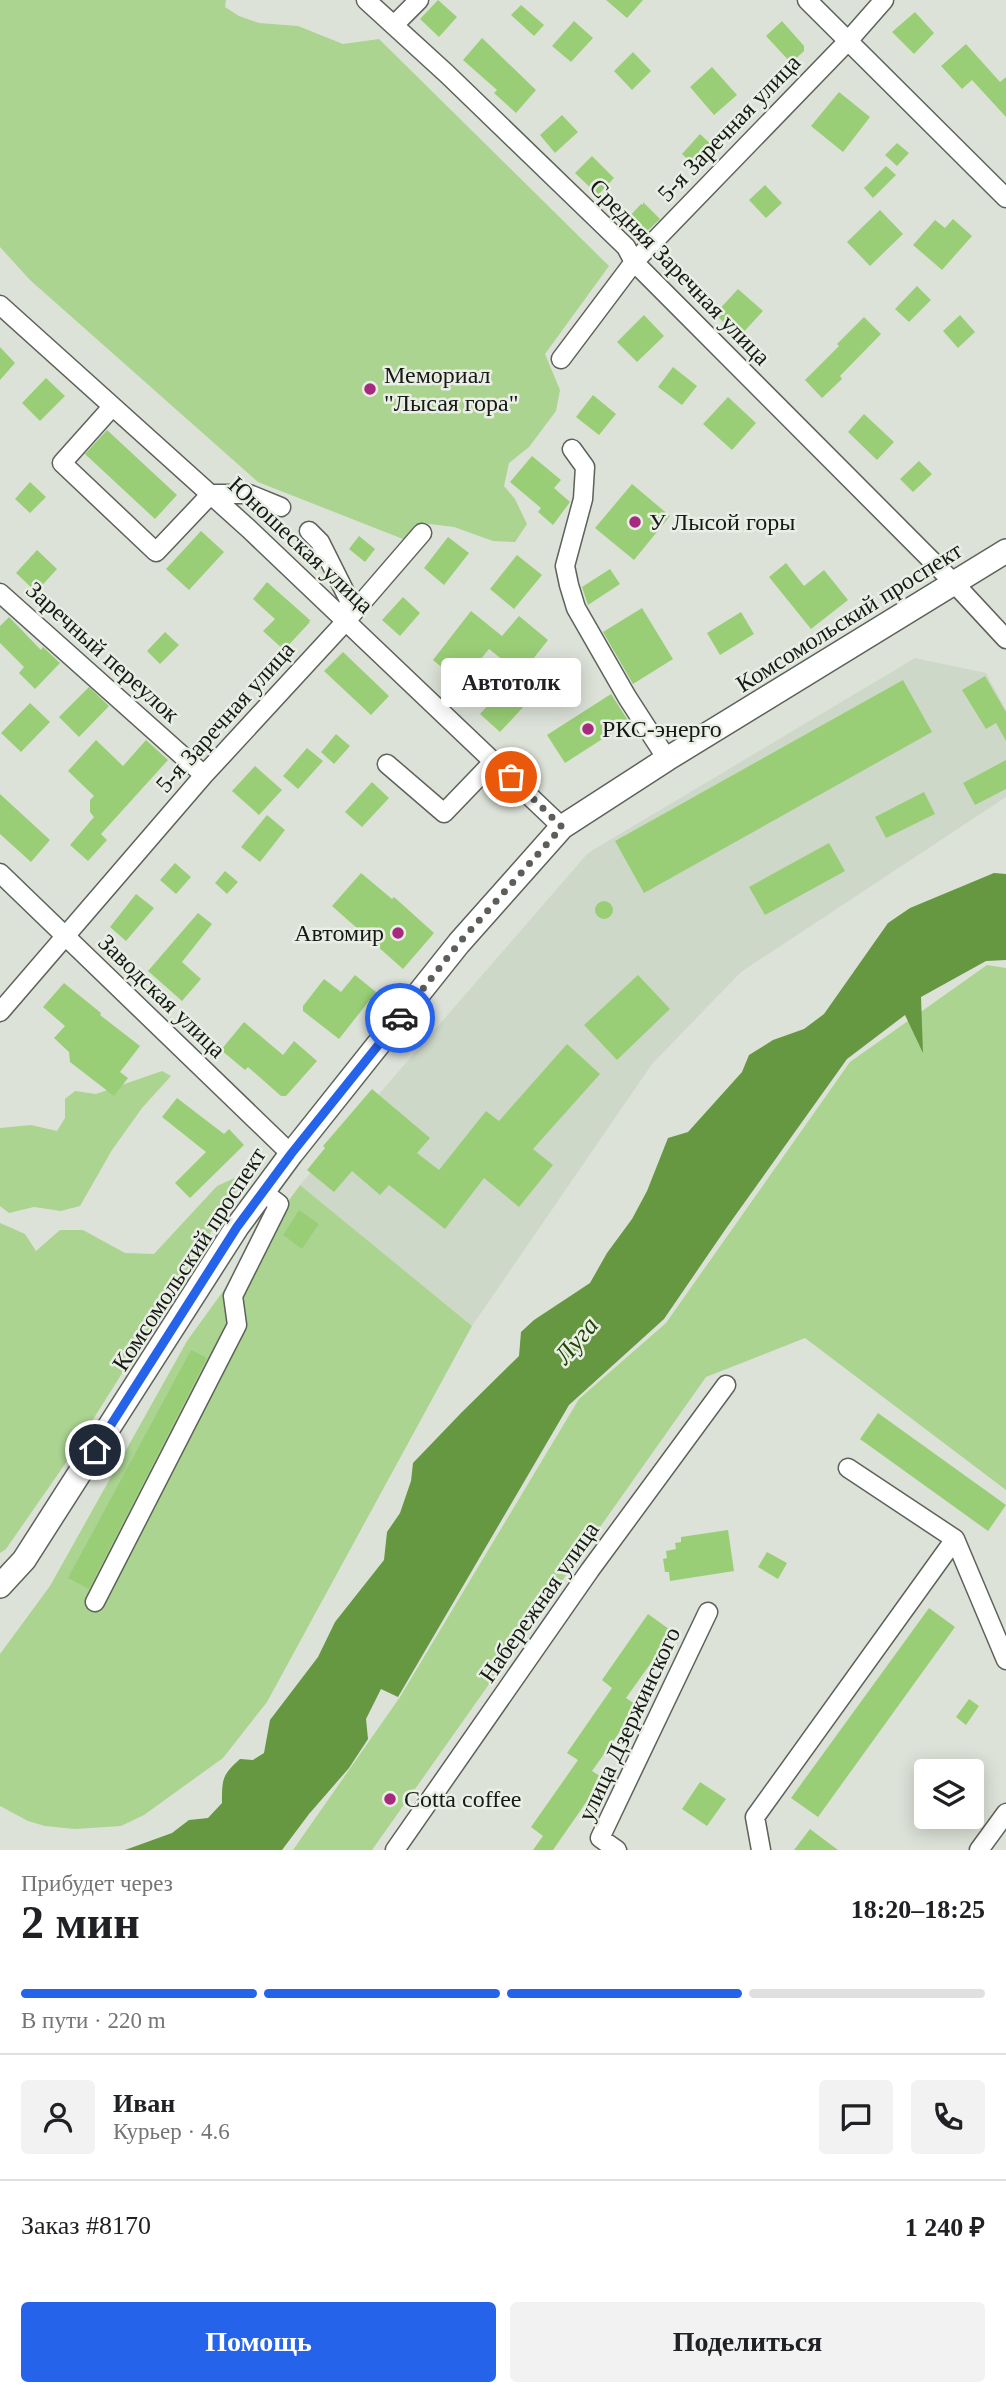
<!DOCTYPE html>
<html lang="ru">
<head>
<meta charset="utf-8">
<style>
  :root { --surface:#fff; --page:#f2f2f2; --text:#202124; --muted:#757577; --line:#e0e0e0; --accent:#2563eb }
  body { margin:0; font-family:Georgia,serif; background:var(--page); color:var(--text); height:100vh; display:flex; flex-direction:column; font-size:26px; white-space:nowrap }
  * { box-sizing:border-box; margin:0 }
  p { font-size:23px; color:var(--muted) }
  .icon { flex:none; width:38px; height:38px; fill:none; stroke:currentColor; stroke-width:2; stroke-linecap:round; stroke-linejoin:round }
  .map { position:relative; height:1850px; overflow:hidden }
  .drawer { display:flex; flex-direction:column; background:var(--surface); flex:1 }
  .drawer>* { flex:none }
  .controls { position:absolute; left:914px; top:1759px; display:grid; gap:14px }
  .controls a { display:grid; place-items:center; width:70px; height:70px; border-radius:7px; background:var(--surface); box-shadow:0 4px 18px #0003; font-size:35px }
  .pin { position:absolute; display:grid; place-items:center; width:60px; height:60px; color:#fff; margin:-30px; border:4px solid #fff; border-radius:50%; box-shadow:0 2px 7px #0007 }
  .courier { position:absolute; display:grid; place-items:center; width:70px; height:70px; margin:-35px; border:5px solid #2563eb; border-radius:50%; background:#fff; color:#222; box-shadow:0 2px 9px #0007 }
  .bubble { position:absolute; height:49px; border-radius:7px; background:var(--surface); box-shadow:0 4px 18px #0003; font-size:23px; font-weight:800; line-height:49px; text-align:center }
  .headline em { font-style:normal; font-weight:800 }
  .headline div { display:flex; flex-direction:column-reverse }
  .headline { display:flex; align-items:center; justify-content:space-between; height:119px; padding:0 21px }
  h1 { font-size:46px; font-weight:800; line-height:52px }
  .bar { display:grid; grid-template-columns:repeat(4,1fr); gap:10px 7px; align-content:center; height:84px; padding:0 21px }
  .bar i { height:9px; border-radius:5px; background:var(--line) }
  .bar .current { background:var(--accent) }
  .bar p { grid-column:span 4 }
  .line { display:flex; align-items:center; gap:18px; padding:0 21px; border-top:2px solid var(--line) }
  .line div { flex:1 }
  .round { display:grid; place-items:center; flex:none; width:74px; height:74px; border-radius:7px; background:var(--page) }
  .action { display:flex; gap:14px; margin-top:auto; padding:14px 21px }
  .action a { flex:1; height:80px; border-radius:7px; background:var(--accent); color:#fff; font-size:28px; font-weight:800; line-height:80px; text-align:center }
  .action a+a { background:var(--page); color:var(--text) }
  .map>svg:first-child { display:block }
  .built { fill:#ced8c8 }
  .green { fill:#abd490 }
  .water { fill:#669741 }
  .building { fill:#9ace76 }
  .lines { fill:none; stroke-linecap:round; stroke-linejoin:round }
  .minor-casing { stroke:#5d625a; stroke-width:21 }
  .major-casing { stroke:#5d625a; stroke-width:26 }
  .minor { stroke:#fff; stroke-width:18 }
  .major { stroke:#fff; stroke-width:23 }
  .done { stroke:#5c5f59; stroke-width:7; stroke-dasharray:0 12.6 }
  .route { stroke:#2563eb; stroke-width:9 }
  .poi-dot { fill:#a62b7f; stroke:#e9efe5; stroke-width:2.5 }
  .labels { text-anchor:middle; stroke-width:5; stroke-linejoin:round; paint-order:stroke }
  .street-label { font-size:24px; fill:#171915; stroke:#e9efe5 }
  .poi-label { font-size:24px; fill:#171915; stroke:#e9efe5; text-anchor:start }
  .water-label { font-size:26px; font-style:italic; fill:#234303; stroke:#e9efe5 }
</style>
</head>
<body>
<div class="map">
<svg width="1006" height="1850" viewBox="0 0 1006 1850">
  <rect width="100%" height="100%" fill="#dce2d8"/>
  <path class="built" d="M915 658 986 673 1006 710V797L741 972 652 1064 472 1326 300 1185 588 853Z"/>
  <path class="green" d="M0 0H226L225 7 239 16 259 23 298 26 343 44 379 39 609 266 545 354 560 390 556 411 529 447 509 463 504 486 515 499 527 524 515 542 493 541 454 527 422 523 408 541 258 482 30 280 0 247Z
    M987 965 1006 968V1490L805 1338 706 1377 372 1850H293L400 1697 579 1399 666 1323 850 1062Z
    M162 1071 171 1076 142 1108 112 1150 80 1206 61 1211 34 1207 9 1213 0 1206V1128L31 1125 57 1131 65 1118V1099L75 1091 96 1094Z
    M239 1176 245 1178 65 1464 6 1549 0 1553V1223L25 1234 36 1251 60 1230H83L125 1253 154 1254 217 1186Z
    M300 1185 472 1326 267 1702 223 1758 144 1815 121 1826 75 1829 45 1826 28 1821 0 1806V1654L50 1586 187 1341Z"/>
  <path class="water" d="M994 873 1006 874V960L986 961 921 997 923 1053 905 1015 847 1059 727 1227 664 1319 569 1405 398 1697 381 1689 366 1719 368 1739 349 1768 309 1814 282 1850H125L172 1833 189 1820 208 1818 222 1803C222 1779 222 1775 240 1759L253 1760 264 1753 270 1720 318 1657 335 1622 384 1560 387 1532 400 1513 411 1481 413 1463 462 1412 519 1356 521 1332 534 1320 590 1283 607 1253 632 1219 647 1191 668 1138 688 1132 742 1072 749 1055 773 1040 804 1029 824 1014 888 923 910 908Z"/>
  <path class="building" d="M438 0 457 17 439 37 420 19Z
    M606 0H643L627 18Z
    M521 5 544 25 534 36 511 15Z
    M915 12 934 33 914 54 892 32Z
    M574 21 593 38 571 62 552 46Z
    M782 21 804 46V51L791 63 766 36Z
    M482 38 536 90 516 113 494 93 497 90 463 60Z
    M966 44 1000 82 1006 77V117L972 80 962 89 941 66Z
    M633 52 651 71 632 90 614 71Z
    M712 67 737 95 714 115 690 87Z
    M839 92 870 117 843 152 811 126Z
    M562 115 578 132 555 153 540 135Z
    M700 134 718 151 699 170 682 154Z
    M897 143 909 153 897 166 885 155Z
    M592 156 614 178 598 195 575 173Z
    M886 166 896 175 873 198 864 188Z
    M765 185 782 203 766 218 749 200Z
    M643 202 660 219 644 234 627 219 641 204 643 205Z
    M880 210 903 234 870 266 847 242Z
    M953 219 972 236 942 270 913 245 935 220 945 228Z
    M917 286 931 300 909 322 895 309Z
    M738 289 763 311 739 337 715 314Z
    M644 315 664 336 637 362 617 342Z
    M960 315 975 332 958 348 943 331Z
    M864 317 881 334 840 376 842 379 822 398 805 380 839 346 837 344Z
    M0 347 15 363 0 380Z
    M673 367 697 386 682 405 658 387Z
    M46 378 65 396 40 421 22 403Z
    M593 395 616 414 599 435 576 417Z
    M728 397 756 423 732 450 703 424Z
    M864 414 894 442 877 460 848 432Z
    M107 430 177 495 155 519 85 454Z
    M532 456 561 480 554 488 570 502 553 525 538 512 541 508 510 482Z
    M919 461 932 474 913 492 900 479Z
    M30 482 46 497 30 513 15 499Z
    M632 484 670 516 634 560 595 528Z
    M201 531 224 552 189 590 166 569Z
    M359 536 375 549 365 562 349 549Z
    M448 537 469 553 444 585 424 568Z
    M37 550 57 569 36 592 16 573Z
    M517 555 542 575 514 609 490 589Z
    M786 563 804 586 824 570 848 600 811 629 769 577Z
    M610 569 620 584 588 605 582 587Z
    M267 582 311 621H308L310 622 284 650 263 631 275 619 253 599Z
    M403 597 420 613 400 636 382 620Z
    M642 608 673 659 633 684 603 632Z
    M471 611 502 636 519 616 548 640 533 659 552 676 500 732 480 714 518 672 489 649 461 683 433 660Z
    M741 612 754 634 720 655 707 633Z
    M9 617 41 650 43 647 60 663 35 689 19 673 24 667 0 643V626Z
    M165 632 179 645 160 664 147 651Z
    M343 652 389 696 371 715 324 671Z
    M985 676 1006 712V741L996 723 986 729 962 690Z
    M903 680 932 732 644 893 615 841Z
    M89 687 109 706 79 737 59 717Z
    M611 694 629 722 565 763 547 735Z
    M30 703 50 722 21 752 1 733Z
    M336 734 350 746 334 764 321 752Z
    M96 740 123 766 146 740 168 760 101 834 107 840 88 861 70 845 94 817 90 812V800L94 796 68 771Z
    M307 748 323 761 298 789 283 776Z
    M1006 760V789L975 805 963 783Z
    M255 766 282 790 259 815 232 791Z
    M372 782 389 798 362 827 345 812Z
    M924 792 935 814 886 838 875 817Z
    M0 794 50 840 31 862 0 834Z
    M267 815 285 830 260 862 241 847Z
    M829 843 845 871 765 915 749 887Z
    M175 863 191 877 176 894 160 880Z
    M225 871 238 882 227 894 215 883Z
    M361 873 392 899 394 897 434 933 403 969 332 906Z
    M136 894 154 908 126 941 110 927Z
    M595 910a9 9 0 1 1 18 0a9 9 0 1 1-18 0Z
    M198 913 212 924 182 962 201 979 182 1001 148 971Z
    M355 975 376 992 339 1039 303 1011V1006L324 979 341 992Z
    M638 975 670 1009 617 1060 584 1025Z
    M64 983 101 1013 100 1015 140 1046 120 1072 128 1078 114 1096 70 1062 69 1052 54 1038 65 1026 43 1007Z
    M244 1022 283 1055 294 1041 317 1061 286 1096H281L248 1067 245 1070 221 1050Z
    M567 1044 600 1074 533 1149 553 1165 519 1207 484 1178 445 1229 389 1185 380 1195 352 1171 334 1192 307 1170 325 1148 323 1146 372 1089 430 1138 417 1153 439 1170 486 1111 499 1121Z
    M177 1098 224 1134 229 1129 244 1145 190 1198 175 1183 206 1152 162 1117Z
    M299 1210 319 1224 302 1249 283 1235Z
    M191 1350 207 1358 89 1589 68 1578Z
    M878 1413 1006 1505 988 1531 860 1439Z
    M728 1530 734 1571 670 1581 669 1572H665L663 1559 667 1558 666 1551 676 1549 675 1543 681 1542V1537Z
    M767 1552 787 1563 778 1579 758 1567Z
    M929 1608 955 1627 818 1817 791 1798Z
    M648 1614 673 1632 626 1698 638 1706 592 1771 603 1778 553 1850H533L543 1836 531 1827 578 1760 567 1753 612 1688 602 1680Z
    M969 1699 979 1706 966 1725 956 1717Z
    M700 1782 726 1799 707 1826 682 1809Z
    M810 1829 838 1850H794Z"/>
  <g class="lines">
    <defs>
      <path id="minor" d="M366 0 447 74 626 247 634 262 954 583 1006 639
        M807 0 1006 198
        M394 25 419 0
        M0 305 249 529 562 827
        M561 359 634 262 848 41 884 0
        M112 407 62 463 156 552 211 494H249L281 507
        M572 449 585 467 583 499 565 566 569 585 576 608 627 697 667 759
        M309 531 320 542 349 600 346 621
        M0 593 204 775
        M387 764 444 813 494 761
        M0 873 291 1154
        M0 1012 204 775 346 621 422 533
        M848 1468 955 1539 1006 1660
        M95 1602 237 1325 233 1296 279 1204 263 1192
        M395 1850 590 1570 726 1385
        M617 1850 600 1838 708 1612
        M761 1850 755 1817 955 1539
        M979 1850 1006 1813"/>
      <path id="major" d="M0 1586 24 1560 237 1227 291 1154 459 943 562 827 667 759 1006 551"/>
    </defs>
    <use href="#minor" class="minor-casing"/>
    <use href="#major" class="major-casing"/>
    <use href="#minor" class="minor"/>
    <use href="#major" class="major"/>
  </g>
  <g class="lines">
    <path class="done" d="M400 1018 459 943 562 827 511 777"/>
    <path class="route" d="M95 1450 237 1227 291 1154 400 1018"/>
  </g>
  <g class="poi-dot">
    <circle cx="370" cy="389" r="7"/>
    <circle cx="635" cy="522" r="7"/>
    <circle cx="588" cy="729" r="7"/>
    <circle cx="398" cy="933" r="7"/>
    <circle cx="390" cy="1799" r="7"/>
  </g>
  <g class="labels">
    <g class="street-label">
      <text transform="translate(729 128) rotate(-46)" y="8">5-я Заречная улица</text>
      <text transform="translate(680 272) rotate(46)" y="8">Средняя Заречная улица</text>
      <text transform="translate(301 545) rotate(43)" y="8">Юношеская улица</text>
      <text transform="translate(849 617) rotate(-32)" y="8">Комсомольский проспект</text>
      <text transform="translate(103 652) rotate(42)" y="8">Заречный переулок</text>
      <text transform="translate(225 717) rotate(-48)" y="8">5-я Заречная улица</text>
      <text transform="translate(162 996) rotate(44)" y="8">Заводская улица</text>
      <text transform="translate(189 1259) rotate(-57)" y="8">Комсомольский проспект</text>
      <text transform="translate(539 1602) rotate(-55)" y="8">Набережная улица</text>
      <text transform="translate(629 1724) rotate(-65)" y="8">улица Дзержинского</text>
    </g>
    <g class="poi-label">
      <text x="384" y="383">Мемориал<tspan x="384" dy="28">"Лысая гора"</tspan></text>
      <text x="649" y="530">У Лысой горы</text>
      <text x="602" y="737">РКС-энерго</text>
      <text x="384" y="941" text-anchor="end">Автомир</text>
      <text x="404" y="1807">Cotta coffee</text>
    </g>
    <g class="water-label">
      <text transform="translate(576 1340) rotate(-50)" y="9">Луга</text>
    </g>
  </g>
</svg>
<div class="controls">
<a><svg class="icon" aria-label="layers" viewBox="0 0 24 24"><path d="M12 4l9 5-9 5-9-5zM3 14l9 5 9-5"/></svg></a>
</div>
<div class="pin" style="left:511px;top:777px;background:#ea580c"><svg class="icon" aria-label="bag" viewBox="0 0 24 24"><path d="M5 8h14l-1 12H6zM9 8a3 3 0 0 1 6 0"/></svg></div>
<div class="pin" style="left:95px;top:1450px;background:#1f2937"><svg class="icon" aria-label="home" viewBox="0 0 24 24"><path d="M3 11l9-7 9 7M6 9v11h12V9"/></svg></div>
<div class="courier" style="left:400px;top:1018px"><svg class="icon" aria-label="car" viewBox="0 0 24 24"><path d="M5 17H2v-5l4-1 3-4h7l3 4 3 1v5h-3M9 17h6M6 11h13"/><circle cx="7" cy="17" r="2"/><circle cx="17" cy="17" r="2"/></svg></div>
<div class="bubble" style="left:441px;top:658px;width:140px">Автотолк</div>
</div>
<section class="drawer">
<div class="headline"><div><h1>2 мин</h1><p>Прибудет через</p></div><em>18:20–18:25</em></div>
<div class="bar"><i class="current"></i><i class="current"></i><i class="current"></i><i></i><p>В пути · 220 m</p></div>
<div class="line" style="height:126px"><a class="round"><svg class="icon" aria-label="person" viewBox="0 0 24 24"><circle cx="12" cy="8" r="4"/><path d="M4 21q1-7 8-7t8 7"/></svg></a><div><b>Иван</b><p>Курьер · 4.6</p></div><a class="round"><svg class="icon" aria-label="chat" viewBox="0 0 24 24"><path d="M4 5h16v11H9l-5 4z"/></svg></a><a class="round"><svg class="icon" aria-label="phone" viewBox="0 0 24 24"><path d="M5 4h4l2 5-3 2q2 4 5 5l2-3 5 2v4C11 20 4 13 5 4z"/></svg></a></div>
<div class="line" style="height:91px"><div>Заказ #8170</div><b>1 240 ₽</b></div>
<div class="action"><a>Помощь</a><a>Поделиться</a></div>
</section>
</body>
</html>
